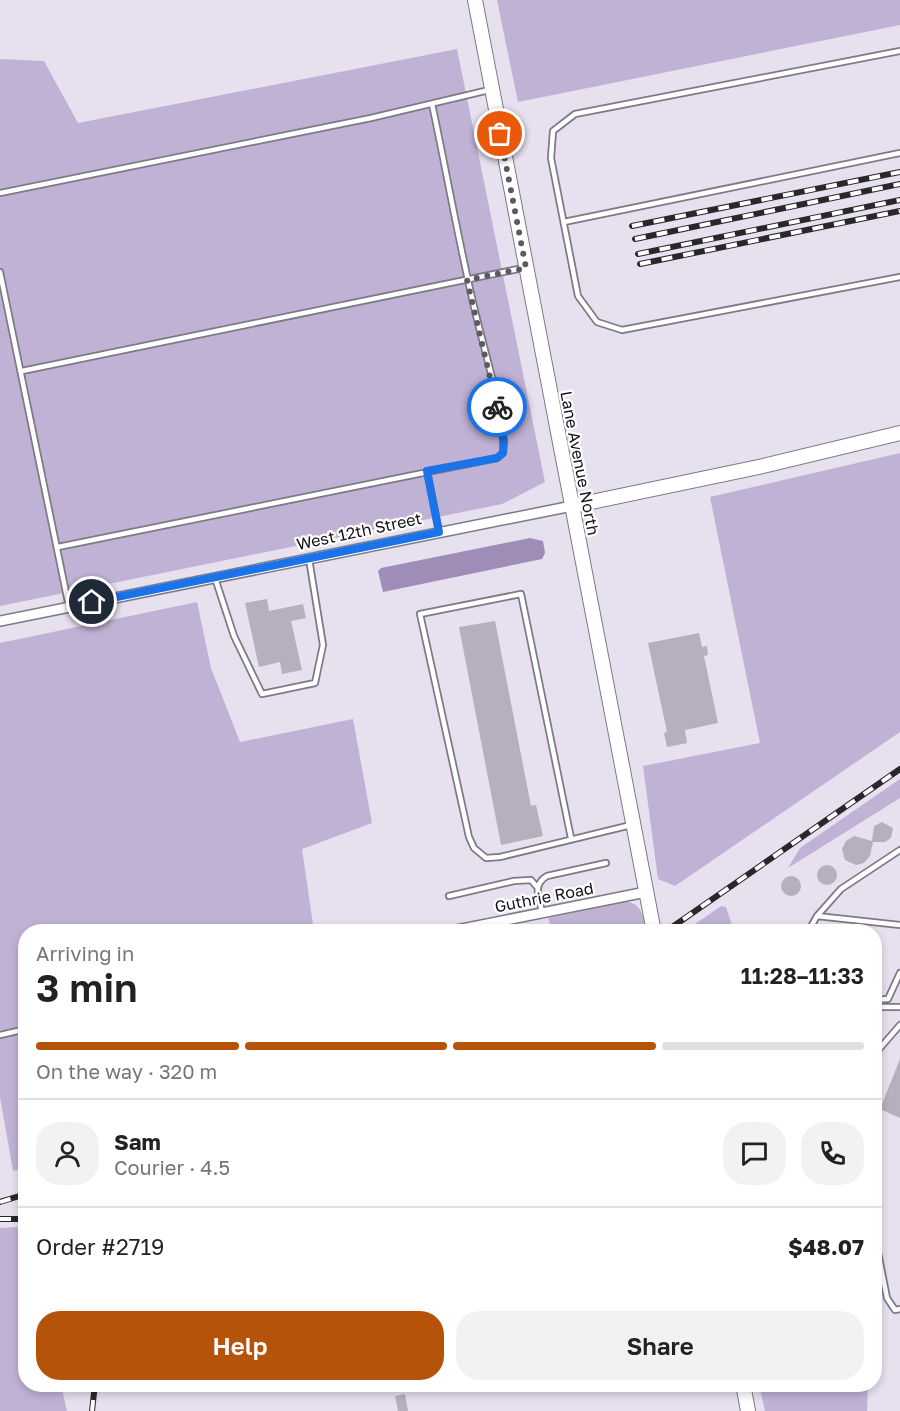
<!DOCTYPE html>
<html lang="en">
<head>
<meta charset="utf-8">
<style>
  :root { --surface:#fff; --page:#f2f2f2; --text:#222; --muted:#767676; --line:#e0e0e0; --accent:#b45309 }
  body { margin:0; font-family:"Golos Text",sans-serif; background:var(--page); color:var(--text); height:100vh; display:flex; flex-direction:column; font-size:22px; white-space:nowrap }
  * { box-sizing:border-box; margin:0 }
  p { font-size:20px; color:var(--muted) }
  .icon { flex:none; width:33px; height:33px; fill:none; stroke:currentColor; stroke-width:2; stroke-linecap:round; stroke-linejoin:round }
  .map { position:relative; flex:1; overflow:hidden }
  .side { position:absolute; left:18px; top:924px; width:864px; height:468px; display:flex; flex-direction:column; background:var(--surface); border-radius:24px; box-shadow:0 3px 9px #0003 }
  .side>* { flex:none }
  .pin { position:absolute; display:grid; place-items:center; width:51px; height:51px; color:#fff; margin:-26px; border:3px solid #fff; border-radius:50%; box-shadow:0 2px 6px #0007 }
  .courier { position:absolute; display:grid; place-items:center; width:60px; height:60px; margin:-30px; border:4px solid #1a73e8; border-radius:50%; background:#fff; color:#222; box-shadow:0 2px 8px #0007 }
  .summary em { font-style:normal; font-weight:600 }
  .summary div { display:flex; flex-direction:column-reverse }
  .summary { display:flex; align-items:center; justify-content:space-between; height:102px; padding:0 18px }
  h1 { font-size:39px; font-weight:600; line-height:45px }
  .bar { display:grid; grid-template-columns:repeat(4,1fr); gap:9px 6px; align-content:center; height:72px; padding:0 18px }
  .bar i { height:8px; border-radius:4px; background:var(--line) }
  .bar .active { background:var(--accent) }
  .bar p { grid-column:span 4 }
  .line { display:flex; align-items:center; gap:15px; padding:0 18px; border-top:2px solid var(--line) }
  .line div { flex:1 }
  .round { display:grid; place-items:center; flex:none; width:63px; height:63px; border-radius:24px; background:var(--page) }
  .primary-button { display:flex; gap:12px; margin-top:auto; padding:12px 18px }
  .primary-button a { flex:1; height:69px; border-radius:24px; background:var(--accent); color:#fff; font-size:24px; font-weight:600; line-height:69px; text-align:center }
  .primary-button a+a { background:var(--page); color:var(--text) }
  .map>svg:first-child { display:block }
  .green { fill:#c0b2d4 }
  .water { fill:#9f8db7 }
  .building { fill:#b6b0be }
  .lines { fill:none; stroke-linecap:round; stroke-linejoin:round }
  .lane-casing { stroke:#7e7986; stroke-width:8 }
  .street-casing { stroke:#7e7986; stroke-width:12 }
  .secondary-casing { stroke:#7e7986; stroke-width:16 }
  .lane { stroke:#fff; stroke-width:4.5 }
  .street { stroke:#fff; stroke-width:9 }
  .secondary { stroke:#fff; stroke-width:14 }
  .rail-casing { stroke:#29262c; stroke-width:6 }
  .rail { stroke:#fff; stroke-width:4; stroke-dasharray:11; stroke-linecap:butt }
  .done { stroke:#5d5962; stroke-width:6; stroke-dasharray:0 10.8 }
  .route { stroke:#1a73e8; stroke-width:8 }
  .labels { text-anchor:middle; stroke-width:4.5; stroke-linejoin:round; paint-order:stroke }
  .street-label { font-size:16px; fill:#131116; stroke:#fff }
</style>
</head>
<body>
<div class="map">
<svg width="900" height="1411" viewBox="0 0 900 1411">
  <rect width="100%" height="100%" fill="#e6e0ef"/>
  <path class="green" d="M497 0H900V25L518 102Z
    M457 49 545 482 502 504 0 606V59L44 61 78 123Z
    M900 453V732L675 886 658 879 643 766 760 743 710 497Z
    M197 602 211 668 240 742 353 719 372 823 302 849 314 931 26 932 25 1168 13 1171 0 1097V643Z
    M900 779V798L788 868 800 848Z
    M624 901C641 904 642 912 646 928L641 932 552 931 548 918Z
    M721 906 726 907 734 931H685Z
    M17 1227 25 1237 26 1384 61 1385 67 1411H0V1228Z
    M759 1385H868L867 1411H765Z"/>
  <path class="water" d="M530 538 543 541 545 553 542 559 383 592 378 571 381 568Z"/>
  <path class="building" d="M267 599 269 611 303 604 306 618 291 621 302 670 282 674 280 662 259 667 245 603Z
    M495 621 531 806 536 805 543 836 501 845 459 627Z
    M699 633 702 647 707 646 708 655 704 656 718 723 685 730 687 743 667 747 664 733 667 732 648 643Z
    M882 822 893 828 891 838 885 842H873L870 856 864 863 856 865 845 860 842 849 846 841 854 836 872 841 874 826Z
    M817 875a10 10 0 1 1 20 0a10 10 0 1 1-20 0Z
    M781 886a10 10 0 1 1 20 0a10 10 0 1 1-20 0Z
    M900 1059V1118L880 1109Z
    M405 1394 408 1411H398L395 1396Z"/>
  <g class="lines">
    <defs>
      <path id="lane" d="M900 51 575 114 553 131 551 158 578 296 597 322 622 330 900 277
        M0 193 371 118 489 90
        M564 222 900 153
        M0 272 69 607
        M22 371 523 268
        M427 471 439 532
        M58 547 497 458 503 453C505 414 485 354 476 315 459 245 447 174 432 104
        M215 578 234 636 262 694 315 683 323 645 309 559
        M571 838 521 594 420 614 469 837 474 848 486 858 500 857 631 825
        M449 896 514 881 531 880 537 887
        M542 912C539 897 532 885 547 876L606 863
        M817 916 841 889 900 850
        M808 932 817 916 900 925
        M874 1000 888 999 900 973
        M874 1007H900
        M0 1035 26 1029
        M874 1055 900 1025
        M874 1232 887 1298 895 1310 900 1309"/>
      <path id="street" d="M0 621 572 506
        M447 932 646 892"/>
      <path id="secondary" d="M475 0 654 932
        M572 506 763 466 900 433
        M743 1384 748 1411"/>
    </defs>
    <use href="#lane" class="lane-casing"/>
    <use href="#street" class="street-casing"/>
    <use href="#secondary" class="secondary-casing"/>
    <use href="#lane" class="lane"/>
    <use href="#street" class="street"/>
    <use href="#secondary" class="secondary"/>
    <defs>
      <path id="rail" d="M632 226 900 172
        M635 239 900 184
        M638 254 900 200
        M640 264 900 211
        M665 932 900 769
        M0 1202 26 1194
        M0 1219H26
        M92 1411 95 1384"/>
    </defs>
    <use href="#rail" class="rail-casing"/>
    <use href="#rail" class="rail"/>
  </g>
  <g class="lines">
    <path class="done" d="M497 407 467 280 526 268 500 134"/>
    <path class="route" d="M92 602 439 532 427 471 497 458 503 453 504 441 497 407"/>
  </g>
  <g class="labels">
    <g class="street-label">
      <text transform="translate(580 463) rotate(79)" y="6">Lane Avenue North</text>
      <text transform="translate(359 531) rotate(-12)" y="6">West 12th Street</text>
      <text transform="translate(544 897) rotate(-11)" y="6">Guthrie Road</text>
    </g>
  </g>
</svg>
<div class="pin" style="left:500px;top:134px;background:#ea580c"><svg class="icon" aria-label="bag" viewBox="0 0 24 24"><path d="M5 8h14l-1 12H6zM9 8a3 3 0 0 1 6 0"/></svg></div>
<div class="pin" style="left:92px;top:602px;background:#1f2937"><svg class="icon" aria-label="home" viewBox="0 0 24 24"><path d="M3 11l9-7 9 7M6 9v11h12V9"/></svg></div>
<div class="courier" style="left:497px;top:407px"><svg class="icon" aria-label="bike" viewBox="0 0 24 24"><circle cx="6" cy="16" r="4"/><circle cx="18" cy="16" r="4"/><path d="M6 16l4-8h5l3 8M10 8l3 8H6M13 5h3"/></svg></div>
<section class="side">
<div class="summary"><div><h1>3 min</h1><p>Arriving in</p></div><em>11:28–11:33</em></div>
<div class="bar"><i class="active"></i><i class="active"></i><i class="active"></i><i></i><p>On the way · 320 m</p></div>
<div class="line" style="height:108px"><a class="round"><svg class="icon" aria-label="person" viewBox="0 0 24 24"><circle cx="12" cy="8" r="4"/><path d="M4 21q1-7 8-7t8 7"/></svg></a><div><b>Sam</b><p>Courier · 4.5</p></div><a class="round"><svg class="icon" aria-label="chat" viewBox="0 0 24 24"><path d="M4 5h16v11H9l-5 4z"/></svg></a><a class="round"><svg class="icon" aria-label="phone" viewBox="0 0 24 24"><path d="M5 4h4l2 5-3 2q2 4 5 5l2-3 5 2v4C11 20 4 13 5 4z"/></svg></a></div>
<div class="line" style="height:78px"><div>Order #2719</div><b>$48.07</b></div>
<div class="primary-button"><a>Help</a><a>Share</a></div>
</section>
</div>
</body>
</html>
